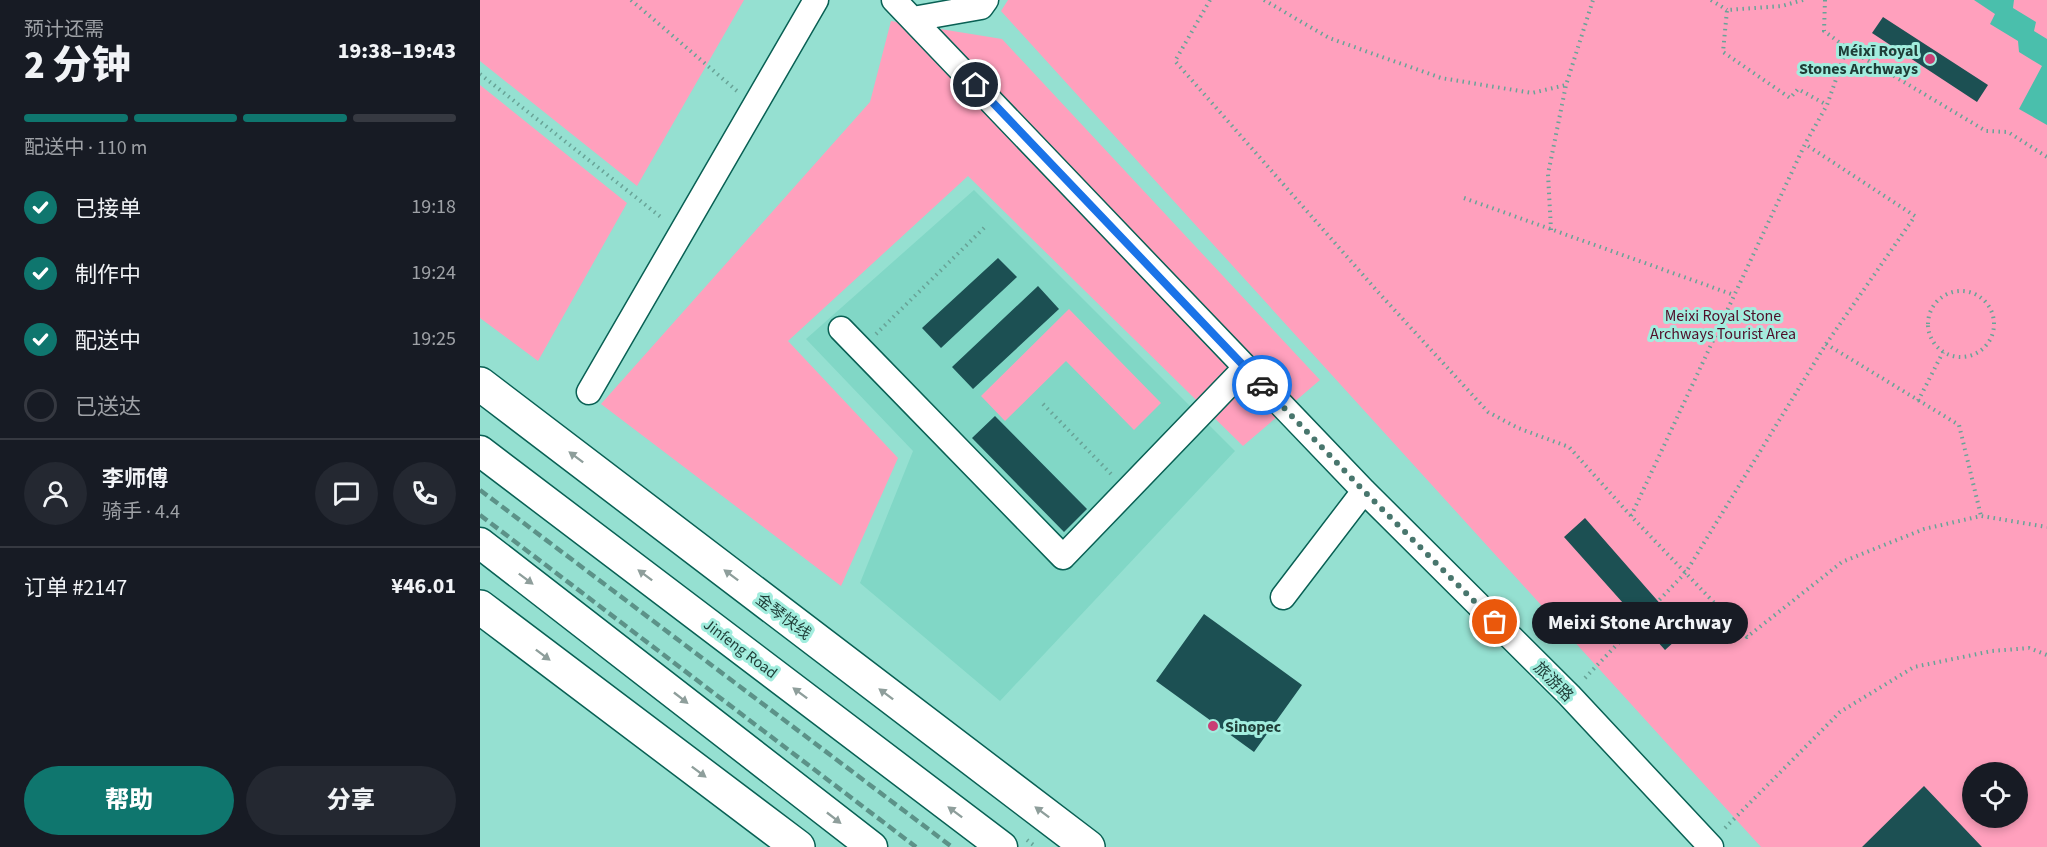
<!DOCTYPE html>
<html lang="zh">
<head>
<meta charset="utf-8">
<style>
  :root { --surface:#171b24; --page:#242831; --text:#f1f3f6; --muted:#9ea1a6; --line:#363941; --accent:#0f766e }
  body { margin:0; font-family:"Source Sans 3","Noto Sans SC",sans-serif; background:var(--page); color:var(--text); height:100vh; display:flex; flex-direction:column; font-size:22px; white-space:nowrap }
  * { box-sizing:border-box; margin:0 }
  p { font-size:20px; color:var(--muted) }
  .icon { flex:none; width:33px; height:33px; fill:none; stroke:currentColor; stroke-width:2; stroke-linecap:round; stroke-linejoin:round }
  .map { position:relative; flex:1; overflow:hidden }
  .sheet { display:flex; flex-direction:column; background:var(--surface); width:480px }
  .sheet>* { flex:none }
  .buttons { position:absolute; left:1482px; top:762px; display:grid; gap:12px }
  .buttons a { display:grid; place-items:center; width:66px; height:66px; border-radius:50%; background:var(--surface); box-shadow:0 3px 9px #0003; font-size:30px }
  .pin { position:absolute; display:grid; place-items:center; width:51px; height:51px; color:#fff; margin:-26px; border:3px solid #fff; border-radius:50%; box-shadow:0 2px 6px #0007 }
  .courier { position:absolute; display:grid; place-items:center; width:60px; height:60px; margin:-30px; border:4px solid #1a73e8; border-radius:50%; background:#fff; color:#222; box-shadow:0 2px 8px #0007 }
  .bubble { position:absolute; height:42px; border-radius:21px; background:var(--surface); box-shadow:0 3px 9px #0003; font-size:20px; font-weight:800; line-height:42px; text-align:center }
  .summary em { font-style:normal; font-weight:800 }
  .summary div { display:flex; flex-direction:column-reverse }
  .summary { display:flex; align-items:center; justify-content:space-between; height:102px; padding:0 24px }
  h1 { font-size:39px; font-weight:800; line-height:45px }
  .bar { display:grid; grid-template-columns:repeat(4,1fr); gap:9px 6px; align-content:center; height:72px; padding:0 24px }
  .bar i { height:8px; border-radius:4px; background:var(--line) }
  .bar .on { background:var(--accent) }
  .bar p { grid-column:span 4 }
  .line { display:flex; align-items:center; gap:15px; padding:0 24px; border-top:2px solid var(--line) }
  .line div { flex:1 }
  .round { display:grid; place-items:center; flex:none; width:63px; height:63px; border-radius:32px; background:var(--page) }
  ol { padding:0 24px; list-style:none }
  li { display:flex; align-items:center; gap:18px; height:66px }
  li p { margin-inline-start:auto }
  li .icon { padding:6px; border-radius:50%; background:var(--accent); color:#fff; stroke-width:4 }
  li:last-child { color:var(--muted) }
  li i { width:33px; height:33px; border:3px solid var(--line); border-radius:50% }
  .button { display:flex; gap:12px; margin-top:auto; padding:12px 24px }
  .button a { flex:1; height:69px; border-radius:36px; background:var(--accent); color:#fff; font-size:24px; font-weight:800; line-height:69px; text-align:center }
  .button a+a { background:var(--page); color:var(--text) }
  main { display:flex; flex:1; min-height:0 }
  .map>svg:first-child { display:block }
  .built { fill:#81d7c6 }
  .green { fill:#ffa0bd; fill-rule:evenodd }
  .water { fill:#4abfac }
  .building { fill:#1c5053 }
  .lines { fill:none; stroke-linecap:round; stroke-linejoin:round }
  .minor-casing { stroke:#096054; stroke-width:27 }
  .major-casing { stroke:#096054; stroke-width:33 }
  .highway-casing { stroke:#096054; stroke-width:36 }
  .path { stroke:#68a397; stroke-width:4; stroke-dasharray:1.5 4.5; stroke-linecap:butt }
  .minor { stroke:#fff; stroke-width:24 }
  .major { stroke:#fff; stroke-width:30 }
  .highway { stroke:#fff; stroke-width:33 }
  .rail { stroke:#5c9288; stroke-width:4.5; stroke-dasharray:9 4.5; stroke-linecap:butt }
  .oneway { fill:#8e9e9b }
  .done { stroke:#48766d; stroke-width:6; stroke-dasharray:0 10.8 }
  .route { stroke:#1a73e8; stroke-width:8 }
  .poi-dot { fill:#c93e75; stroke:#a2edde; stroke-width:2 }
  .labels { text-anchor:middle; stroke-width:6; stroke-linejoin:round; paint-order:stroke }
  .poi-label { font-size:16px; font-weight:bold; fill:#1e3d37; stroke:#a2edde; text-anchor:end }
  .park-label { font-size:16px; fill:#500e29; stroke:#a2edde }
  .street-label { font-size:16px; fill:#1e3d37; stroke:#a2edde }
</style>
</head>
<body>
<main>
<section class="sheet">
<div class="summary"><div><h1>2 分钟</h1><p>预计还需</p></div><em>19:38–19:43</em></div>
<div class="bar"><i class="on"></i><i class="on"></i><i class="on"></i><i></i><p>配送中 · 110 m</p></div>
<ol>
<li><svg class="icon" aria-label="check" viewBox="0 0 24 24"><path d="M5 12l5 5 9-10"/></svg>已接单<p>19:18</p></li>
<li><svg class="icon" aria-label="check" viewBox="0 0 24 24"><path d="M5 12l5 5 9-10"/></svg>制作中<p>19:24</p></li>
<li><svg class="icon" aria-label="check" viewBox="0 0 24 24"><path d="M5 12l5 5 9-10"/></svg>配送中<p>19:25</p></li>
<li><i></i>已送达</li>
</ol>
<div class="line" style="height:108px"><a class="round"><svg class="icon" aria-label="person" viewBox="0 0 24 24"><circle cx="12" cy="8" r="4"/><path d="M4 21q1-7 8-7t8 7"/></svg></a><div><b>李师傅</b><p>骑手 · 4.4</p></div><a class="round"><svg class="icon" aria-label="chat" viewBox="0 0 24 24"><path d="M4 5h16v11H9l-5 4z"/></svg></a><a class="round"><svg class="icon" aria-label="phone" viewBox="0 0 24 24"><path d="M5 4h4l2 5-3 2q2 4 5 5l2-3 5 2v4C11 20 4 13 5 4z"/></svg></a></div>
<div class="line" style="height:78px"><div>订单 #2147</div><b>¥46.01</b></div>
<div class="button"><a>帮助</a><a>分享</a></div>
</section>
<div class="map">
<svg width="1567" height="847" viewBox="0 0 1567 847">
  <rect width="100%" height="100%" fill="#95e0d1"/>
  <path class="built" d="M494 190 755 451 520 701 380 583 433 451 326 339Z"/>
  <path class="green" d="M0 0H264L157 186 0 61Z
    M528 0H1567V847H1281L521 11ZM1492 772H1538V818H1492Z
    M411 21 522 39 840 380 763 446 488 176 308 341 418 458 361 586 121 404 390 102Z
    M0 85 147 203 58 361 0 318Z
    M589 309 681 403 654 430 586 361 525 421 501 396Z"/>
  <path class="water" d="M1494 0H1534L1533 8 1556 22 1554 31 1567 39V125L1539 109 1562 66 1539 52 1538 41 1510 24 1515 14Z"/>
  <path class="building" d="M1403 17 1508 85 1497 102 1392 33Z
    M518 258 537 277 461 348 442 328Z
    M558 286 579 309 493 389 472 367Z
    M515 416 607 509 584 532 492 438Z
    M1105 518 1205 632 1185 650 1084 537Z
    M724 614 822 685 774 752 676 681Z
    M1444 786 1502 847H1382Z"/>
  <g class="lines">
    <defs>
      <path id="minor" d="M414 0 884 491 1089 695 1231 847
        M433 19 501 7 506 0
        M361 329 583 557 765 368
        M109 392 336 0
        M803 597 884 491"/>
      <path id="major" d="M0 451 522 847
        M0 543 392 847"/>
      <path id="highway" d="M0 384 608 847
        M0 607 318 847"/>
    </defs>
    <use href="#minor" class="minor-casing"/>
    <use href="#major" class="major-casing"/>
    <use href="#highway" class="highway-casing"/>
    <path class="path" d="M151 0 257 91
      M730 0 695 61 898 292 1008 412 1038 428 1089 447 1151 516 1267 637 1362 562 1444 529 1501 516 1567 527
      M784 0 849 38 961 78 1052 93 1086 85
      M1231 0 1247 10
      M1323 0 1302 6 1247 10 1243 52 1310 98 1318 89 1347 105
      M1345 0 1344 31 1367 48 1506 131 1528 132 1567 157
      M0 74 182 218
      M984 198 1254 295
      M1071 230 1068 174 1086 85 1113 0
      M1448 324a33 33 0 1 1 66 0a33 33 0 1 1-66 0Z
      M396 334 505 227
      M1346 344 1479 425 1501 516
      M1438 401 1463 352
      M563 404 632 475
      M1151 516 1325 144 1347 105 1367 48
      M1105 678 1206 572 1346 344 1435 216 1325 144
      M1245 828 1360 712 1434 667 1512 651 1549 648 1567 655
      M547 840 556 847"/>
    <use href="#minor" class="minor"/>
    <use href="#major" class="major"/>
    <use href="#highway" class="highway"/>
    <path class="rail" d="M0 490 472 847
      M0 515 436 847"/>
  </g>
  <defs><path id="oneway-solid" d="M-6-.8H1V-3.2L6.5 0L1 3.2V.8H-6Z" transform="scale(1.5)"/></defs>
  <g class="oneway">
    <use href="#oneway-solid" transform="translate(96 457) rotate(-143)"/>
    <use href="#oneway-solid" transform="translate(165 575) rotate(-143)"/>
    <use href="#oneway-solid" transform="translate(251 575) rotate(-143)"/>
    <use href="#oneway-solid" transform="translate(46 579) rotate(37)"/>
    <use href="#oneway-solid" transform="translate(63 655) rotate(37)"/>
    <use href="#oneway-solid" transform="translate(320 693) rotate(-143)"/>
    <use href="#oneway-solid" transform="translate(406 694) rotate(-143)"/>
    <use href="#oneway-solid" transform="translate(201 698) rotate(38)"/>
    <use href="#oneway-solid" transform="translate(219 772) rotate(37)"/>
    <use href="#oneway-solid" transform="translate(475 812) rotate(-143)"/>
    <use href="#oneway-solid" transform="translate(562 812) rotate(-143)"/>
    <use href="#oneway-solid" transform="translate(354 818) rotate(38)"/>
  </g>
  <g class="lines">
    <path class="done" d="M782 385 884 491 1015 622"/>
    <path class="route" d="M496 85 782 385"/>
  </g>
  <g class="poi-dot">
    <circle cx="1450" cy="59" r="6"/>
    <circle cx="733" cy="726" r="6"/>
  </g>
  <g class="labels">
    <g class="poi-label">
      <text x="1438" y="56">Méixī Royal<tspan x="1438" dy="18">Stones Archways</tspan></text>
      <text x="745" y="732" text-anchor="start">Sinopec</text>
    </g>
    <g class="park-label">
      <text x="1243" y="321">Meixi Royal Stone<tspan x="1243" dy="18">Archways Tourist Area</tspan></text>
    </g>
    <g class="street-label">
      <text transform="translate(304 616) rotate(37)" y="6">金琴快线</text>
      <text transform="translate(261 648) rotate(37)" y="6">Jinfeng Road</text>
      <text transform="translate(1074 681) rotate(45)" y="6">旅游路</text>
    </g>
  </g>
</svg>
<div class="buttons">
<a><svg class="icon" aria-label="locate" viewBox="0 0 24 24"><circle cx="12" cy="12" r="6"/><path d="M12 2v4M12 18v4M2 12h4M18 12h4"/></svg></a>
</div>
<div class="pin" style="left:1015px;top:622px;background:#ea580c"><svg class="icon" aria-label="bag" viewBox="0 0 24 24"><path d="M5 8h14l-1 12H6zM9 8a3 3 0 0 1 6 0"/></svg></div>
<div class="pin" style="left:496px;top:85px;background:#1f2937"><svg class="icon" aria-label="home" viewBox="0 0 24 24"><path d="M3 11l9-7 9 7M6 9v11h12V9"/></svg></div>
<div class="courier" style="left:782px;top:385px"><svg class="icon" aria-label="car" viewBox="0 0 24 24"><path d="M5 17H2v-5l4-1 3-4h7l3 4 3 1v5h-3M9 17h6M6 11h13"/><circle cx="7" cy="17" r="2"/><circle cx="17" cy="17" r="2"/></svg></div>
<div class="bubble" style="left:1052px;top:602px;width:216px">Meixi Stone Archway</div>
</div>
</main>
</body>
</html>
